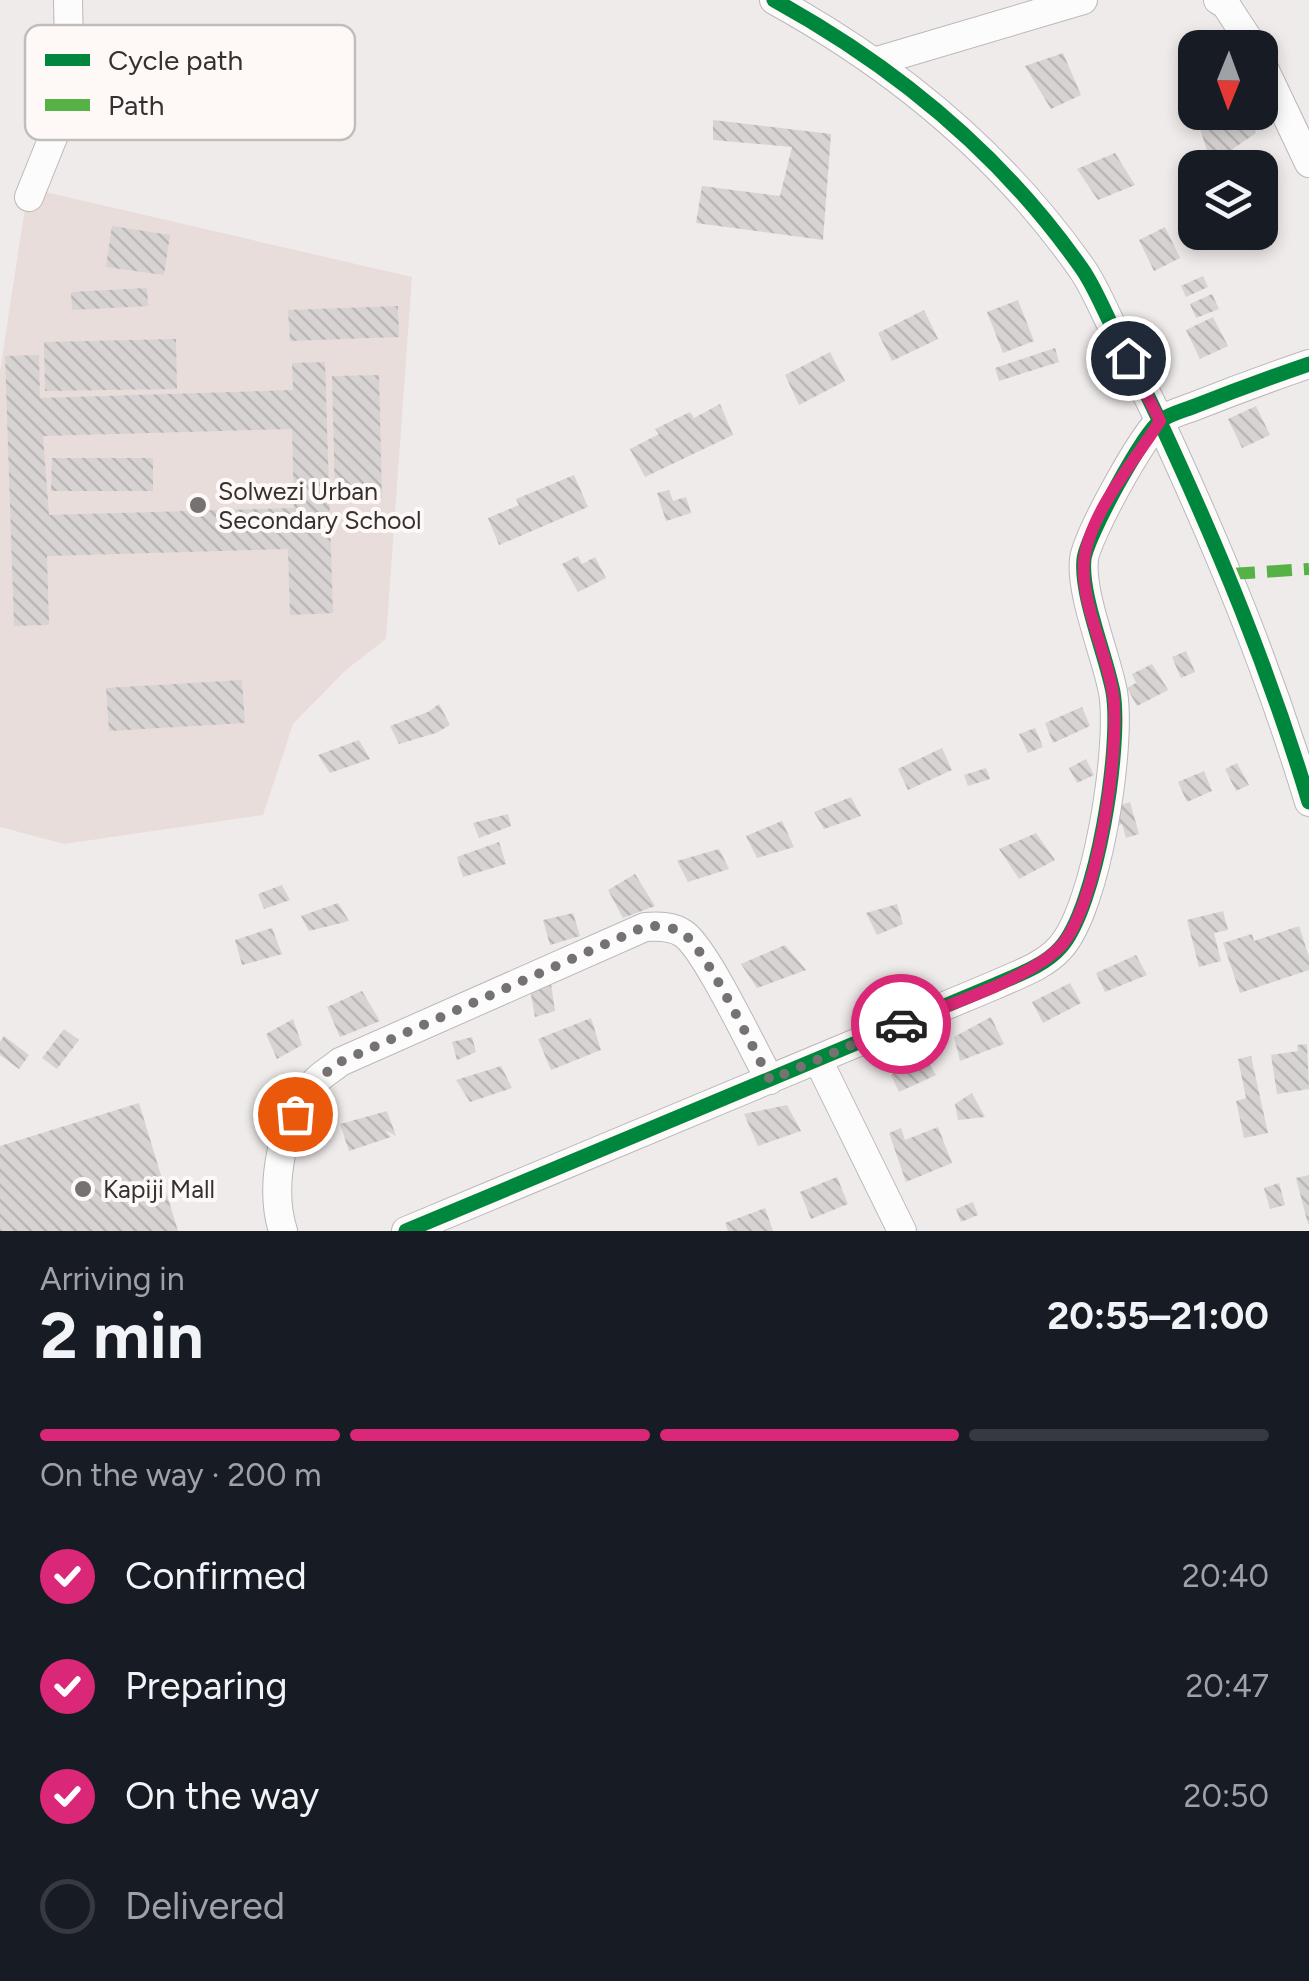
<!DOCTYPE html>
<html lang="en">
<head>
<meta charset="utf-8">
<style>
  :root { --surface:#171b24; --page:#242831; --text:#f1f3f6; --muted:#9ea1a6; --line:#363941; --accent:#db2777 }
  body { margin:0; font-family:Figtree,sans-serif; background:var(--page); color:var(--text); height:100vh; display:flex; flex-direction:column; font-size:38px; white-space:nowrap }
  * { box-sizing:border-box; margin:0 }
  p { font-size:32px; color:var(--muted) }
  .icon { flex:none; width:55px; height:55px; fill:none; stroke:currentColor; stroke-width:2; stroke-linecap:round; stroke-linejoin:round }
  .map { position:relative; height:1231px; overflow:hidden }
  .panel { display:flex; flex-direction:column; background:var(--surface); flex:1 }
  .panel>* { flex:none }
  .needle { width:65px; rotate:181deg }
  .tools { position:absolute; left:1178px; top:30px; display:grid; gap:20px }
  .tools a { display:grid; place-items:center; width:100px; height:100px; border-radius:20px; background:var(--surface); box-shadow:0 5px 15px #0003; font-size:50px }
  .pin { position:absolute; display:grid; place-items:center; width:85px; height:85px; color:#fff; margin:-42px; border:5px solid #fff; border-radius:50%; box-shadow:0 2px 10px #0007 }
  .courier { position:absolute; display:grid; place-items:center; width:100px; height:100px; margin:-50px; border:8px solid #db2777; border-radius:50%; background:#fff; color:#222; box-shadow:0 2px 12px #0007 }
  .head em { font-style:normal; font-weight:700 }
  .head div { display:flex; flex-direction:column-reverse }
  .head { display:flex; align-items:center; justify-content:space-between; height:170px; padding:0 40px }
  h1 { font-size:65px; font-weight:700; line-height:75px }
  .bar { display:grid; grid-template-columns:repeat(4,1fr); gap:15px 10px; align-content:center; height:120px; padding:0 40px }
  .bar i { height:12px; border-radius:8px; background:var(--line) }
  .bar .on { background:var(--accent) }
  .bar p { grid-column:span 4 }
  ol { padding:0 40px; list-style:none }
  li { display:flex; align-items:center; gap:30px; height:110px }
  li p { margin-inline-start:auto }
  li .icon { padding:10px; border-radius:50%; background:var(--accent); color:#fff; stroke-width:4 }
  li:last-child { color:var(--muted) }
  li i { width:55px; height:55px; border:5px solid var(--line); border-radius:50% }
  .map>svg:first-child { display:block }
  .built { fill:#e9dddb }
  .building { fill:url(#building-back-hatch); fill-rule:evenodd }
  .lines { fill:none; stroke-linecap:round; stroke-linejoin:round }
  .minor-casing { stroke:#bcb8b7; stroke-width:30 }
  .minor { stroke:#fdfcfc; stroke-width:28 }
  .quiet { stroke:#56b246; stroke-width:12; stroke-dasharray:25 12; stroke-linecap:butt }
  .cycleway-casing { stroke:#fef8f7; stroke-width:21 }
  .cycleway { stroke:#00873e; stroke-width:15 }
  .done { stroke:#767271; stroke-width:10; stroke-dasharray:0 18 }
  .route { stroke:#db2777; stroke-width:12 }
  .poi-dot { fill:#767271; stroke:#fef8f7; stroke-width:4 }
  .labels { text-anchor:middle; stroke-width:8; stroke-linejoin:round; paint-order:stroke }
  .poi-label { font-size:25px; fill:#353130; stroke:#fef8f7; text-anchor:start }
  .key { fill:#fef8f7; stroke:#c2bcbb; stroke-width:2.5 }
  .key-label { font-size:28px; fill:#353130 }
</style>
</head>
<body>
<div class="map">
<svg width="1309" height="1231" viewBox="0 0 1309 1231">
  <defs>
    <pattern id="building-back-hatch" width="6" height="6" patternUnits="userSpaceOnUse" patternTransform="scale(2.5)"><rect width="6" height="6" fill="#d7d3d3"/><path d="M-1 5l2 2M0 0l6 6M5-1l2 2" fill="none" stroke="#b9b6b5"/></pattern>
  </defs>
  <rect width="100%" height="100%" fill="#f0ebeb"/>
  <path class="built" d="M28 188 412 277 386 639 346 670 293 724 263 815 64 844 0 827V371Z"/>
  <path class="building" d="M1063 53 1081 95 1051 109 1025 66Z
    M1195 112H1245L1256 133 1211 164Z
    M713 120 831 134 823 240 696 223 702 186 780 196 792 147 713 140Z
    M1115 153 1135 185 1098 200 1077 169Z
    M112 226 170 235 164 275 106 267Z
    M1165 227 1180 258 1154 271 1139 240Z
    M1203 276 1208 287 1186 297 1181 286Z
    M147 288 148 306 72 310 71 292Z
    M1212 294 1219 309 1196 318 1190 304Z
    M1018 300 1034 341 1003 353 987 312Z
    M398 306 399 337 290 341 288 310Z
    M924 310 938 339 892 361 878 333Z
    M1213 317 1228 346 1200 359 1186 330Z
    M176 339 177 389 45 391 44 342Z
    M1055 348 1059 362 999 381 995 368Z
    M830 352 845 381 799 405 785 375Z
    M39 355 40 398 293 390 292 363 325 362 333 613 290 615 288 549 47 556 49 625 14 626 5 356ZM292 429 294 508 49 515 43 436Z
    M379 375 382 498 335 500 332 376Z
    M720 404 733 435 645 477 630 449 659 434 655 429 690 412 694 418Z
    M1256 406 1270 435 1242 448 1228 419Z
    M52 458H153V491H51Z
    M574 475 588 507 499 545 488 518 519 505 516 499Z
    M669 490 673 501 686 497 691 513 666 521 657 493Z
    M578 556 582 564 595 557 606 578 578 592 562 564Z
    M1186 651 1195 672 1181 678 1172 657Z
    M1152 664 1168 690 1137 706 1127 688 1136 683 1132 674Z
    M242 680 245 723 109 731 106 688Z
    M439 704 450 725 436 733 399 744 390 726 428 712Z
    M1082 707 1090 726 1053 743 1045 723Z
    M1035 728 1043 747 1028 753 1019 734Z
    M359 740 370 759 330 773 318 755Z
    M942 748 952 770 908 790 898 769Z
    M1086 759 1094 775 1077 783 1069 768Z
    M1237 763 1249 785 1236 791 1225 769Z
    M986 768 990 779 968 786 964 775Z
    M1204 771 1212 791 1187 802 1178 782Z
    M851 797 861 816 824 829 814 812Z
    M1130 802 1139 834 1126 838 1122 824 1113 827 1107 809Z
    M508 814 511 826 479 838 473 823Z
    M782 821 794 847 757 858 746 836Z
    M1036 833 1055 860 1019 879 999 849Z
    M499 842 506 864 463 877 457 857Z
    M719 849 729 869 688 882 677 861Z
    M635 874 655 906 623 918 608 890Z
    M282 885 290 900 264 909 258 894Z
    M338 903 349 921 309 931 301 916Z
    M897 904 903 924 877 935 866 913Z
    M1223 911 1228 930 1214 933 1221 961 1199 967 1187 920Z
    M573 913 580 936 550 945 543 920Z
    M1299 926 1309 957V970L1240 993 1223 943 1252 934 1254 941Z
    M272 928 282 954 242 965 235 940Z
    M785 945 806 970 757 988 741 964Z
    M1136 955 1147 975 1105 992 1096 973Z
    M1070 983 1081 1003 1043 1023 1032 1002Z
    M551 984 555 1011 535 1017 530 989Z
    M362 991 380 1021 340 1037 327 1007Z
    M991 1017 1004 1044 960 1061 954 1037Z
    M591 1018 601 1050 551 1070 538 1039Z
    M293 1019 302 1045 277 1059 266 1034Z
    M64 1029 79 1040 57 1069 42 1058Z
    M4 1036 29 1055 19 1069 0 1055V1042Z
    M472 1037 476 1052 457 1060 452 1042Z
    M1307 1044 1309 1089 1277 1094 1271 1055 1298 1051 1297 1045Z
    M922 1053 936 1075 899 1092 891 1075Z
    M1251 1056 1268 1133 1244 1138 1236 1101 1246 1098 1238 1059Z
    M501 1066 512 1088 470 1102 456 1080Z
    M972 1093 985 1117 958 1120 955 1104Z
    M139 1103 178 1231H0V1146Z
    M787 1105 801 1131 758 1146 744 1114Z
    M387 1111 396 1136 385 1130 391 1137 349 1151 340 1124Z
    M938 1127 952 1163 906 1182 889 1133 901 1128 905 1140Z
    M1309 1175V1224H1308L1296 1178Z
    M837 1177 848 1204 811 1219 800 1192Z
    M1279 1183 1285 1205 1270 1209 1264 1188Z
    M973 1202 978 1215 961 1222 956 1209Z
    M765 1208 773 1231H728L725 1223Z"/>
  <g class="lines">
    <defs>
      <path id="minor" d="M774 0C894 66 1001 154 1080 266 1092 282 1100 302 1109 320 1126 353 1144 387 1160 422 1219 549 1268 667 1309 802
        M1218 0 1226 5 1254 48
        M1260 60 1309 163
        M874 62 1083 0
        M29 197 70 95 68 0
        M818 1060 902 1231
        M283 1231C269 1186 282 1116 315 1082 322 1074 332 1069 340 1062L645 927C659 926 673 926 684 934 707 951 753 1050 770 1080
        M406 1231 995 985C1017 975 1044 966 1060 948 1097 908 1122 745 1113 692 1106 655 1080 594 1084 559 1087 536 1143 434 1160 421 1169 414 1185 410 1195 406 1233 391 1271 377 1309 364"/>
    </defs>
    <use href="#minor" class="minor-casing"/>
    <use href="#minor" class="minor"/>
    <path class="quiet" d="M1230 574 1309 569"/>
    <defs>
      <path id="cycleway" d="M774 0C894 66 1001 154 1080 266 1092 282 1100 302 1109 320 1126 353 1144 387 1160 422 1219 549 1268 667 1309 802
        M406 1231 995 985C1017 975 1044 966 1060 948 1097 908 1122 745 1113 692 1106 655 1080 594 1084 559 1087 536 1143 434 1160 421 1169 414 1185 410 1195 406 1233 391 1271 377 1309 364"/>
    </defs>
    <use href="#cycleway" class="cycleway-casing"/>
    <use href="#cycleway" class="cycleway"/>
  </g>
  <g class="lines">
    <path class="done" d="M295 1114 313 1083 340 1062 646 926C658 926 673 926 684 934 706 950 754 1050 770 1080L901 1024"/>
    <path class="route" d="M901 1024C944 1006 1026 980 1058 949 1097 913 1121 746 1113 694 1107 653 1080 601 1084 561 1089 514 1135 460 1160 421L1128 358"/>
  </g>
  <g class="poi-dot">
    <circle cx="198" cy="505" r="10"/>
    <circle cx="83" cy="1189" r="10"/>
  </g>
  <g class="labels">
    <g class="poi-label">
      <text x="218" y="500">Solwezi Urban<tspan x="218" dy="29">Secondary School</tspan></text>
      <text x="103" y="1198">Kapiji Mall</text>
    </g>
  </g>
  <rect x="25" y="25" width="330" height="115" rx="15" class="key"/>
  <rect x="45" y="54" width="45" height="12" fill="#00873e"/>
  <rect x="45" y="99" width="45" height="12" fill="#56b246"/>
  <g class="key-label">
    <text x="108" y="70">Cycle path</text>
    <text x="108" y="115">Path</text>
  </g>
</svg>
<div class="tools">
<a><svg class="needle" viewBox="-14 -14 28 28"><path d="M0-13l5 13h-10z" fill="#e53935"/><path d="M0 13l5-13h-10z" fill="#9ea1a6"/></svg></a>
<a><svg class="icon" aria-label="layers" viewBox="0 0 24 24"><path d="M12 4l9 5-9 5-9-5zM3 14l9 5 9-5"/></svg></a>
</div>
<div class="pin" style="left:295px;top:1114px;background:#ea580c"><svg class="icon" aria-label="bag" viewBox="0 0 24 24"><path d="M5 8h14l-1 12H6zM9 8a3 3 0 0 1 6 0"/></svg></div>
<div class="pin" style="left:1128px;top:358px;background:#1f2937"><svg class="icon" aria-label="home" viewBox="0 0 24 24"><path d="M3 11l9-7 9 7M6 9v11h12V9"/></svg></div>
<div class="courier" style="left:901px;top:1024px"><svg class="icon" aria-label="car" viewBox="0 0 24 24"><path d="M5 17H2v-5l4-1 3-4h7l3 4 3 1v5h-3M9 17h6M6 11h13"/><circle cx="7" cy="17" r="2"/><circle cx="17" cy="17" r="2"/></svg></div>
</div>
<section class="panel">
<div class="head"><div><h1>2 min</h1><p>Arriving in</p></div><em>20:55–21:00</em></div>
<div class="bar"><i class="on"></i><i class="on"></i><i class="on"></i><i></i><p>On the way · 200 m</p></div>
<ol>
<li><svg class="icon" aria-label="check" viewBox="0 0 24 24"><path d="M5 12l5 5 9-10"/></svg>Confirmed<p>20:40</p></li>
<li><svg class="icon" aria-label="check" viewBox="0 0 24 24"><path d="M5 12l5 5 9-10"/></svg>Preparing<p>20:47</p></li>
<li><svg class="icon" aria-label="check" viewBox="0 0 24 24"><path d="M5 12l5 5 9-10"/></svg>On the way<p>20:50</p></li>
<li><i></i>Delivered</li>
</ol>
</section>
</body>
</html>
